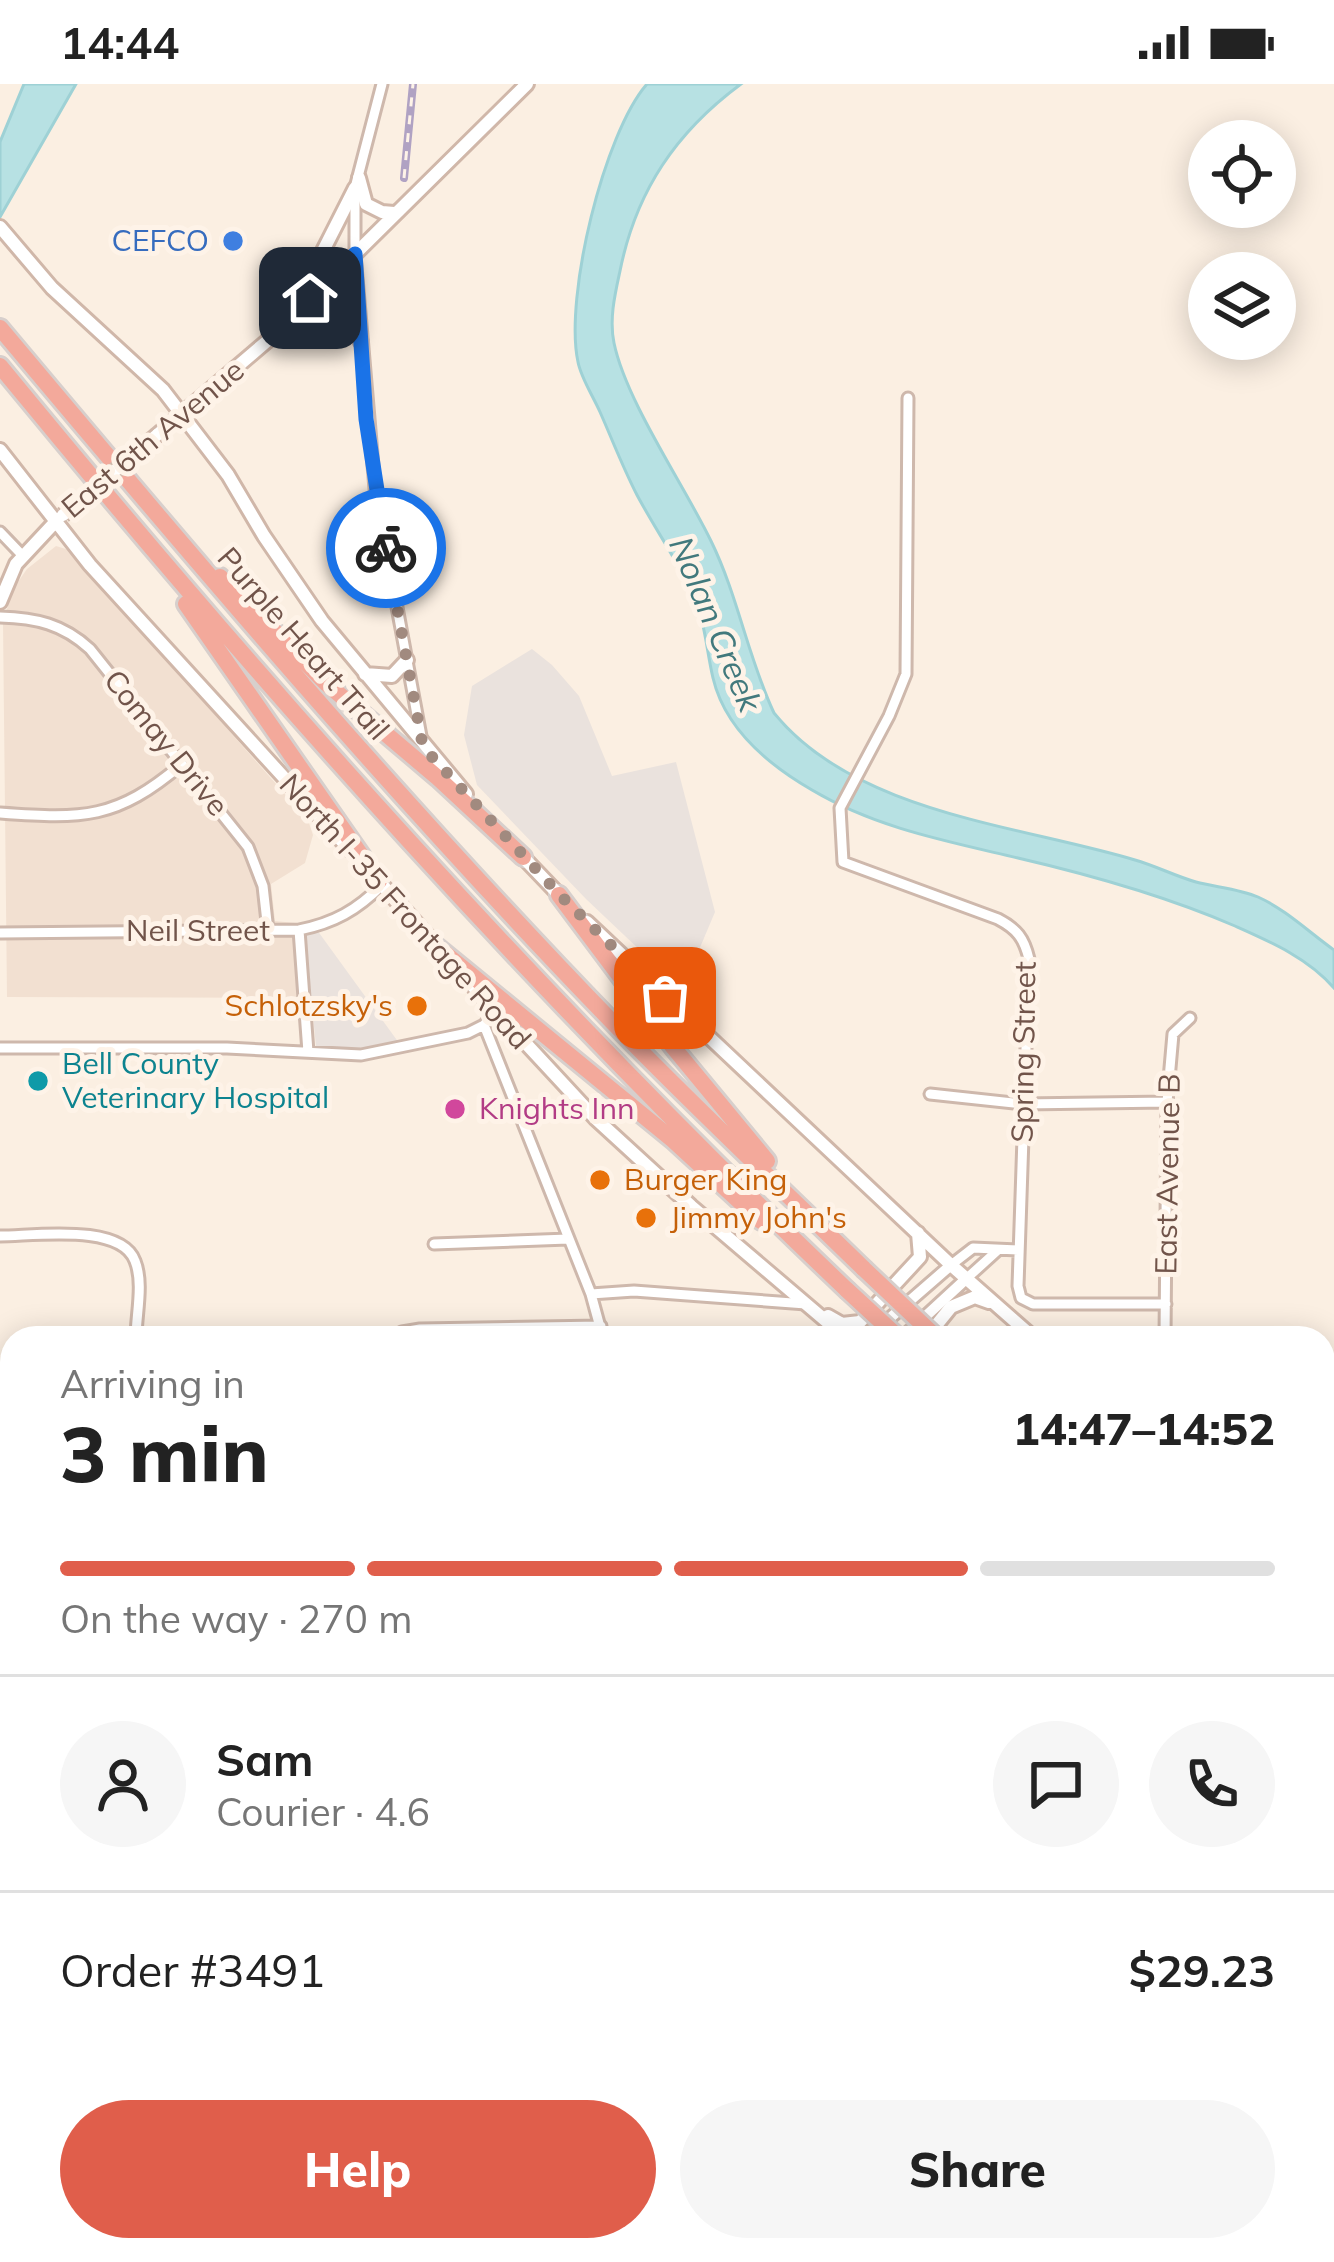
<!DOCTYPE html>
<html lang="en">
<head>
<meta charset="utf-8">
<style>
  :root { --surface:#fff; --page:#f6f6f6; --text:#222; --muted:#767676; --line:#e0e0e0; --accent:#e05e4b }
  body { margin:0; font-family:Mulish,sans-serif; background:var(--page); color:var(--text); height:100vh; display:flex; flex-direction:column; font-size:45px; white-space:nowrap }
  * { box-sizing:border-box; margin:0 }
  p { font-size:39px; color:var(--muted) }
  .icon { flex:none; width:66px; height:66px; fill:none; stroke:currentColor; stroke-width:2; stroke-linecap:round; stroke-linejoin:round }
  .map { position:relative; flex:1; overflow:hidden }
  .panel { position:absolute; left:0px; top:1242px; width:1335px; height:936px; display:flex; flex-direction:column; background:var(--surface); border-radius:36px 36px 0 0; box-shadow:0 6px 30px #0003 }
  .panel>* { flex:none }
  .fabs { position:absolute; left:1188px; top:36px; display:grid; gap:24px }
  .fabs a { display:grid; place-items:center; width:108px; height:108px; border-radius:50%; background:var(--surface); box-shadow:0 6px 30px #0003; font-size:60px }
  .pin { position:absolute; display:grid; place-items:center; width:102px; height:102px; color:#fff; margin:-51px; border-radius:24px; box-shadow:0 6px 18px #0006 }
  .courier { position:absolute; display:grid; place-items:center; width:120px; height:120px; margin:-60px; border:9px solid #1a73e8; border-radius:50%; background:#fff; color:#222; box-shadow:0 3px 15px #0007 }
  .overview em { font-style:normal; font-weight:800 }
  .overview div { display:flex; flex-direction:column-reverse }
  .overview { display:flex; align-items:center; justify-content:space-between; height:204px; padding:0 60px }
  h1 { font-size:78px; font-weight:800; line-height:90px }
  .bar { display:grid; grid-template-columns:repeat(4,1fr); gap:18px 12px; align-content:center; height:144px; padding:0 60px }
  .bar i { height:15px; border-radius:9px; background:var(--line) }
  .bar .current { background:var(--accent) }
  .bar p { grid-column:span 4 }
  .line { display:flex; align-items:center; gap:30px; padding:0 60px; border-top:3px solid var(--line) }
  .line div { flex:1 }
  .round { display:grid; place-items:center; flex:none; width:126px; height:126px; border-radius:63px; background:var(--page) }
  .button { display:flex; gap:24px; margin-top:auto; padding:24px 60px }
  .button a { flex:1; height:138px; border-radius:72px; background:var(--accent); color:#fff; font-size:48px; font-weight:800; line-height:138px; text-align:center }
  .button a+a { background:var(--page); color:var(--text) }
  .status { display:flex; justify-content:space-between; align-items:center; height:84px; padding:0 60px; background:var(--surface); direction:ltr }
  .status svg { height:33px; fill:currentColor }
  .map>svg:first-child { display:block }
  .residential { fill:#f2e0d1 }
  .industrial { fill:#eae2dd }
  .education { fill:#ecdff7 }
  .green { fill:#d5e8c1 }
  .water { fill:#b7e1e3; stroke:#9ed1d5; stroke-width:3 }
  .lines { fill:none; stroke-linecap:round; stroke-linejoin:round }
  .minor-casing { stroke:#ceb8ac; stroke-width:15 }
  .tertiary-casing { stroke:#ceb8ac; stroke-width:16 }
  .secondary-casing { stroke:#d0b7a9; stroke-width:18 }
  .motorway-casing { stroke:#d7cfcc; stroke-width:22 }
  .minor { stroke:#fff; stroke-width:9 }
  .tertiary { stroke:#fff; stroke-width:10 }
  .secondary { stroke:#fff; stroke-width:12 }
  .motorway { stroke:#f3a99b; stroke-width:16 }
  .rail-casing { stroke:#b0a2c3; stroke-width:8 }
  .rail { stroke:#fef3e8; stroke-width:3; stroke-dasharray:9; stroke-linecap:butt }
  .secondary-bridge-casing { stroke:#d0b7a9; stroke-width:18; stroke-linecap:butt }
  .motorway-bridge-casing { stroke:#d7cfcc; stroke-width:22; stroke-linecap:butt }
  .secondary-bridge { stroke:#fff; stroke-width:12 }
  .motorway-bridge { stroke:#f3a99b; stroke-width:16 }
  .done { stroke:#a18a7f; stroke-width:12; stroke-dasharray:0 21.6 }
  .route { stroke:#1a73e8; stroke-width:15 }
  .shop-dot { fill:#3f7fe0; stroke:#fef3e8; stroke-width:4.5 }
  .food-dot { fill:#e8710a; stroke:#fef3e8; stroke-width:4.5 }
  .culture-dot { fill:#0f9aa8; stroke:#fef3e8; stroke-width:4.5 }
  .hotel-dot { fill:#d1479c; stroke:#fef3e8; stroke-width:4.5 }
  .labels { text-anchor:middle; stroke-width:10; stroke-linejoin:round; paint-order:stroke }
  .shop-label { font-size:30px; fill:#366cbe; stroke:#fef3e8; text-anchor:end }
  .street-label { font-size:30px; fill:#71544a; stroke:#fef3e8 }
  .food-label { font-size:30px; fill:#c56008; stroke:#fef3e8; text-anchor:start }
  .culture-label { font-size:30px; fill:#0d838f; stroke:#fef3e8; text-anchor:start }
  .hotel-label { font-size:30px; fill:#b23c85; stroke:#fef3e8; text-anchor:start }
  .water-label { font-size:33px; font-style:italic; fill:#42797d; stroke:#fef3e8 }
</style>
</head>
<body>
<div class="status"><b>14:44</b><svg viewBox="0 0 49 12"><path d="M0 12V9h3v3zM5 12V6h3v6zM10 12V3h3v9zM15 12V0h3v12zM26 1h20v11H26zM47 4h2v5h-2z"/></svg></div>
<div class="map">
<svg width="1334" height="2178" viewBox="0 0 1334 2178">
  <rect width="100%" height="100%" fill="#fbefe2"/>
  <path class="residential" d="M56 462 69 466 308 736 313 751 305 779 271 800 275 837 295 839 300 914 7 913 3 538 13 505 27 485Z"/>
  <path class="industrial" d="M532 565 552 581 579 612 612 692 676 678 715 828 682 906 586 815 477 701 464 651 472 602Z
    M317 846 399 959 354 968 316 962 305 853 309 847Z"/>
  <path class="education" d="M7 1424H12V1610H6Z"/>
  <path class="green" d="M1323 1669 1334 1680V1800L1323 1801Z"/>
  <path class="water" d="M24 0H76L0 133V58Z
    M647 0H741C676 48 636 107 620 187 615 210 609 235 614 259 626 317 684 401 711 457 738 512 748 574 774 629 855 729 1018 741 1135 776 1156 782 1175 792 1196 798 1215 803 1240 805 1258 813 1285 825 1310 849 1334 866V904C1308 874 1271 858 1235 842 1166 812 1091 791 1018 774 946 757 876 744 812 706 767 680 725 645 713 594 706 564 705 534 691 506 675 473 654 443 637 411 623 384 612 355 600 328 593 312 581 294 578 278 564 213 604 49 647 0Z"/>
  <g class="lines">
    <defs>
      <path id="minor" d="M382 0 355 104V170L375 405 421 652
        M908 314 906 590 889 632 840 724 843 778 998 835C1017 845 1024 854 1029 875L1018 1202 1021 1214 1033 1220H1166
        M0 448 23 472
        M0 533C36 534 63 540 90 565L248 763 263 802 268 847
        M0 729C83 735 116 736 182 680
        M299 846 308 968
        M0 849 299 846C334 839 357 826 382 801
        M484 941 591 1210 603 1254
        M0 964H227L361 971 468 949 484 941 496 927
        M930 1010 1023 1020 1167 1018
        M0 1152C34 1152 121 1139 135 1177 144 1199 136 1231 136 1254
        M434 1160 568 1155
        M951 1181 973 1164 1019 1166
        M966 1195 998 1166
        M591 1210 634 1207 806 1220
        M399 1254 402 1248 420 1245 601 1242
        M1165 1254 1167 1018 1173 950 1190 934
        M0 1416H12
        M0 1907H12
        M0 2056H12
        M1323 2072H1334
        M285 2166V2178
        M401 2166 402 2178
        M682 2166V2178
        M935 2166 936 2178
        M1198 2166 1199 2178
        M126 2178V2166
        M536 2178V2166"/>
      <path id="tertiary" d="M867 1254 951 1181
        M902 1254 966 1195
        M0 1779 12 1784
        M832 2166 833 2178"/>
      <path id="secondary" d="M359 94 366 120 382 128 394 129
        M0 143 52 204 163 306 228 391 264 452 322 537 466 710
        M311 214C342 213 348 233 361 258
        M293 226 355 104
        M157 351 266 258 527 0
        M0 366 90 481 350 766
        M0 518 16 480 58 435
        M365 590 392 592 407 576
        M520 770 564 816
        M376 794 442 868
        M587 838 951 1181 1034 1254
        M468 897 595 1034 691 1122 846 1254
        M828 1232 842 1240 860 1238 920 1173 918 1149
        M926 1254 951 1223 975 1213 989 1218
        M1323 1523 1334 1533
        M1323 1662 1334 1671"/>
      <path id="motorway" d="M0 244C202 485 405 725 624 950 702 1030 784 1107 864 1185
        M0 282C265 605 544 918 847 1206
        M220 493 327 600 438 694 523 773
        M186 520 379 797
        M559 811 673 963 767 1077
        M437 863 673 1056 761 1137
        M1323 1573 1334 1582
        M1323 1594 1334 1604
        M1323 1626 1334 1635"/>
    </defs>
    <use href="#minor" class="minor-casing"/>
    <use href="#tertiary" class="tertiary-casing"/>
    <use href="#secondary" class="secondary-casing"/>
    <use href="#motorway" class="motorway-casing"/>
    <use href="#minor" class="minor"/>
    <use href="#tertiary" class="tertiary"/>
    <use href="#secondary" class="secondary"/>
    <use href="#motorway" class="motorway"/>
    <defs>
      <path id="rail" d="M404 94 413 0"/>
    </defs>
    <use href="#rail" class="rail-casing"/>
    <use href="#rail" class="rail"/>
    <defs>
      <path id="secondary-bridge" d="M63 431 157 351"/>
      <path id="motorway-bridge" d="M864 1185 937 1254
        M847 1206 899 1254"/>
    </defs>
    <use href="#secondary-bridge" class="secondary-bridge-casing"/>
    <use href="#motorway-bridge" class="motorway-bridge-casing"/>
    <use href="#secondary-bridge" class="secondary-bridge"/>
    <use href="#motorway-bridge" class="motorway-bridge"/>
  </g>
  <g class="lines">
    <path class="done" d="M386 464 423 663 560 811 665 914"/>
    <path class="route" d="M310 214 355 170 366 335 386 464"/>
  </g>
  <circle class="shop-dot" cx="233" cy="157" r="12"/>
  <g class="food-dot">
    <circle cx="417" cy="922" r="12"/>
    <circle cx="600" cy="1096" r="12"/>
    <circle cx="646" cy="1134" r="12"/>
  </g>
  <circle class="culture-dot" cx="38" cy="997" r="12"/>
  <circle class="hotel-dot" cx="455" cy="1025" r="12"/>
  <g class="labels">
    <g class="shop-label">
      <text x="209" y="167">CEFCO</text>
    </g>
    <g class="street-label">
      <text transform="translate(153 355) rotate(-40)" y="10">East 6th Avenue</text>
      <text transform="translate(303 560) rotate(49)" y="10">Purple Heart Trail</text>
      <text transform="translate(166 659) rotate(51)" y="10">Comay Drive</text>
      <text transform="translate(405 828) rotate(48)" y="10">North I-35 Frontage Road</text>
      <text x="198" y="857">Neil Street</text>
      <text transform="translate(1024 968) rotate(-89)" y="10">Spring Street</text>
      <text transform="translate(1168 1090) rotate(-89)" y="10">East Avenue B</text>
    </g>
    <g class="food-label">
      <text x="393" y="932" text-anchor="end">Schlotzsky's</text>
      <text x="624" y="1106">Burger King</text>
      <text x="670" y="1144">Jimmy John's</text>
    </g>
    <g class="culture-label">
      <text x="62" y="990">Bell County<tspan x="62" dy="34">Veterinary Hospital</tspan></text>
    </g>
    <g class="hotel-label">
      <text x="479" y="1035">Knights Inn</text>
    </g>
    <g class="water-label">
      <text transform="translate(716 540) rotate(67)" y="12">Nolan Creek</text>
    </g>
  </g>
</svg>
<div class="fabs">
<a><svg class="icon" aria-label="locate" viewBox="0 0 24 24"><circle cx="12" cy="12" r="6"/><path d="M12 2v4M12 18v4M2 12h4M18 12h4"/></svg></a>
<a><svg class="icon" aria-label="layers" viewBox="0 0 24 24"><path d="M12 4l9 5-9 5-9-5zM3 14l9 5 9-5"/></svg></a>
</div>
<div class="pin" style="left:665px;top:914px;background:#ea580c"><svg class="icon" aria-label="bag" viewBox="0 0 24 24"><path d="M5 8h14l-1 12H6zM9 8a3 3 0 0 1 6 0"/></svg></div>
<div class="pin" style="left:310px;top:214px;background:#1f2937"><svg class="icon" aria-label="home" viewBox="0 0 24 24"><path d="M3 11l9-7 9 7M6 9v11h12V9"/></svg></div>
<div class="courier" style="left:386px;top:464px"><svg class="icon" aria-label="bike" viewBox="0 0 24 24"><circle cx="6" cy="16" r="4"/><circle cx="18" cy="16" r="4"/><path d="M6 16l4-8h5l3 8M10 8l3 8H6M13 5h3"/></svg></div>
<section class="panel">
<div class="overview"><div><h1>3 min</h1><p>Arriving in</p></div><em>14:47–14:52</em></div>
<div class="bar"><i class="current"></i><i class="current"></i><i class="current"></i><i></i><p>On the way · 270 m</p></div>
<div class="line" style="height:216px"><a class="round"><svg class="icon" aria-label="person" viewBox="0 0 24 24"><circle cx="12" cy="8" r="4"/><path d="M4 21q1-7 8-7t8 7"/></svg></a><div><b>Sam</b><p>Courier · 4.6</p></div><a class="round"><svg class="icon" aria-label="chat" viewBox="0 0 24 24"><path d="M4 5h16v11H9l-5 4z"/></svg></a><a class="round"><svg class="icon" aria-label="phone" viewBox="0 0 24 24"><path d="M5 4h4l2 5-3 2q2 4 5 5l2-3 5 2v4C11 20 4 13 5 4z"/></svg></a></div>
<div class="line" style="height:156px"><div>Order #3491</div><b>$29.23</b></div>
<div class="button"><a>Help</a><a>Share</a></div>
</section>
</div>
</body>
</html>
